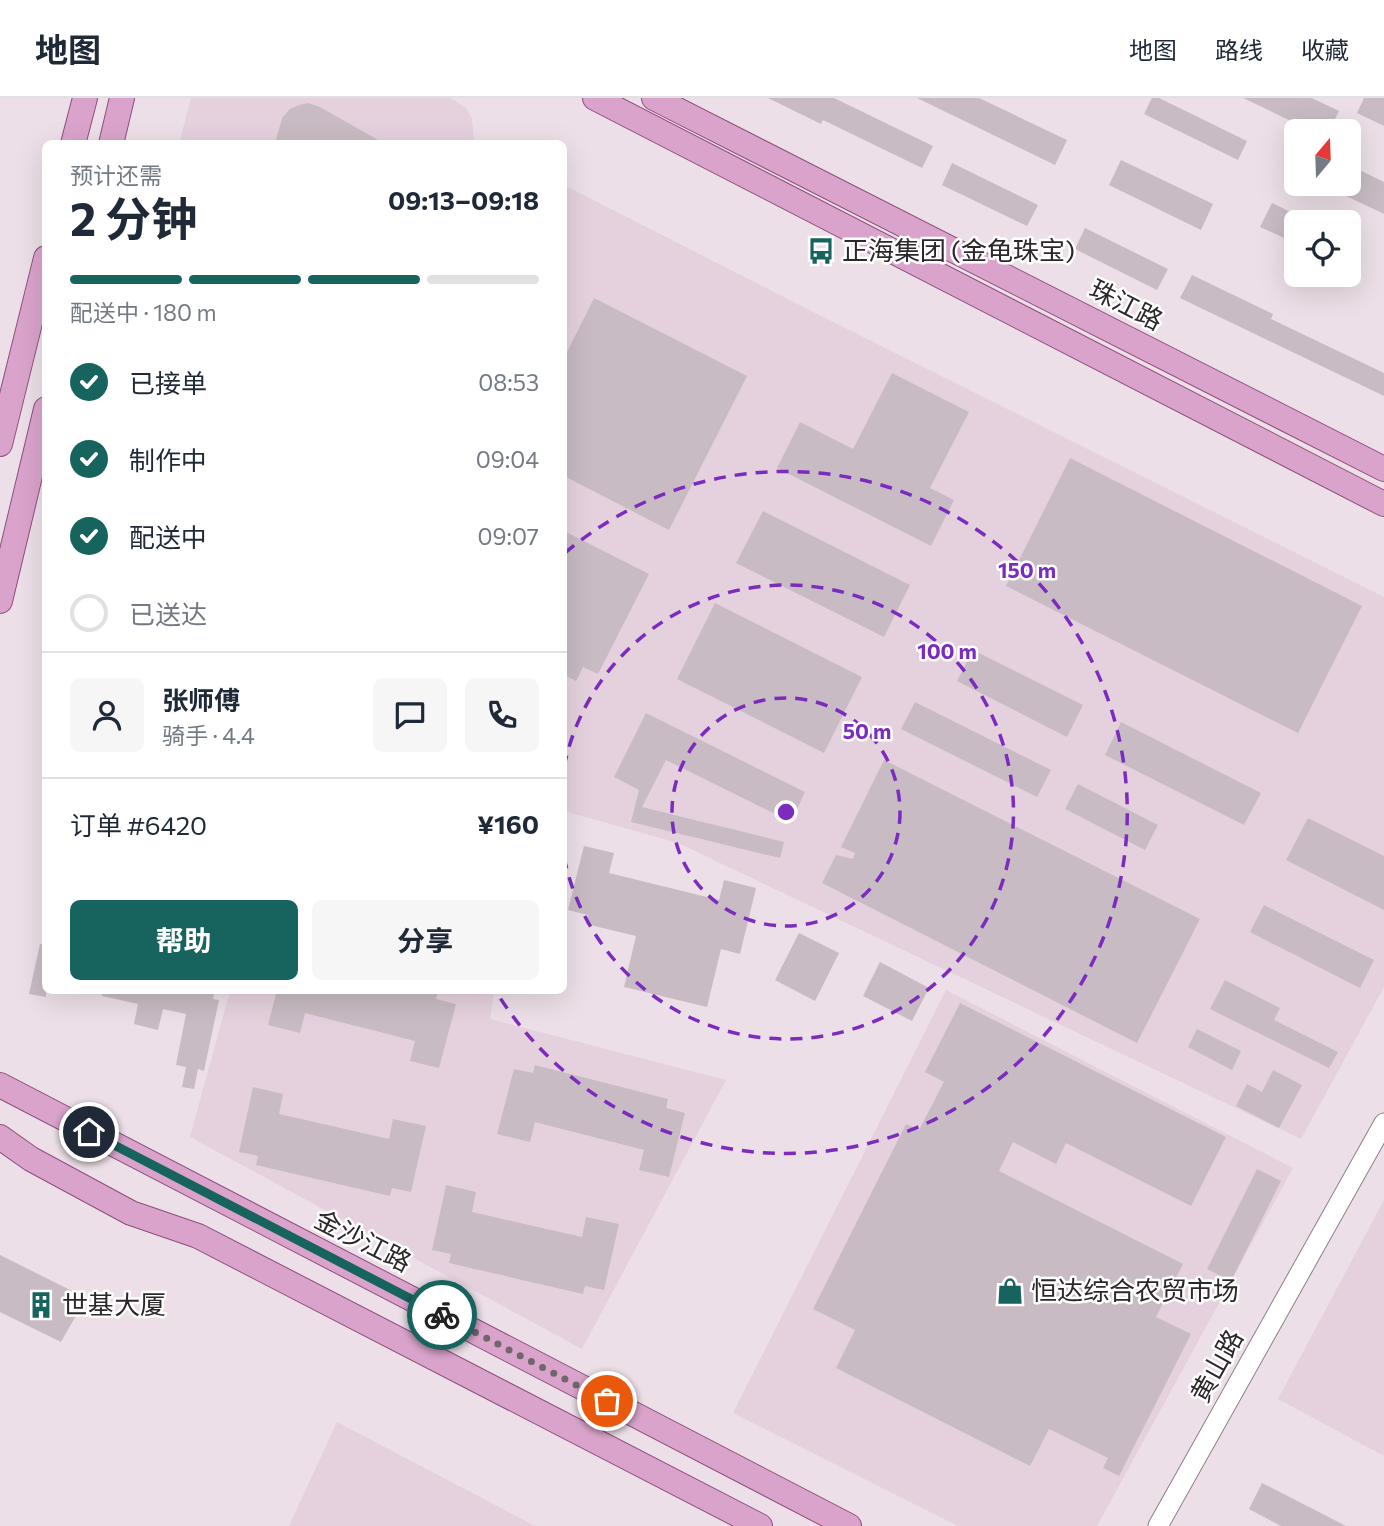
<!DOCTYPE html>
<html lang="zh">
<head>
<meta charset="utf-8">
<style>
  :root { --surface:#fff; --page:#f6f6f7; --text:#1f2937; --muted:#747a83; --line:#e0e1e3; --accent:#17645f }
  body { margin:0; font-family:Commissioner,"Noto Sans SC",sans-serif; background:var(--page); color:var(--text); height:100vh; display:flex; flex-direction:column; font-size:26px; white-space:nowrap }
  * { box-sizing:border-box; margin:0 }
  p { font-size:23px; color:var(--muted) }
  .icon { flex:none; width:38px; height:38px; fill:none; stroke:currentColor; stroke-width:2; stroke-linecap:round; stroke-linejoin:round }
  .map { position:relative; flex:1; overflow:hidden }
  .panel { position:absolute; left:42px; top:42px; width:525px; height:854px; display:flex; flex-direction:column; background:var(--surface); border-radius:10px; box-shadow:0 7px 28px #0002 }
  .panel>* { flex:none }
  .needle { width:46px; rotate:19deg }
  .buttons { position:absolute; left:1284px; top:21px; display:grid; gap:14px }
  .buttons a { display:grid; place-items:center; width:77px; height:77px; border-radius:10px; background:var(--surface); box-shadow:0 7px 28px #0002; font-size:35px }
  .pin { position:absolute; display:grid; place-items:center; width:60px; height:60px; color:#fff; margin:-30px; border:4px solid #fff; border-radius:50%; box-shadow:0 2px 7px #0007 }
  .courier { position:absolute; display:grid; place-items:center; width:70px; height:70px; margin:-35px; border:5px solid #17645f; border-radius:50%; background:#fff; color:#222; box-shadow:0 2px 9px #0007 }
  .overview em { font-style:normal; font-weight:700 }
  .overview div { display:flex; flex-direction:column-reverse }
  .overview { display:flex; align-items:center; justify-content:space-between; height:119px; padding:0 28px }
  h1 { font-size:46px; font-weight:700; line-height:52px }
  .bar { display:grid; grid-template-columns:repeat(4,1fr); gap:10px 7px; align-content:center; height:84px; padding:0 28px }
  .bar i { height:9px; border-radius:5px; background:var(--line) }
  .bar .current { background:var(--accent) }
  .bar p { grid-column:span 4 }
  .line { display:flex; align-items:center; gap:18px; padding:0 28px; border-top:2px solid var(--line) }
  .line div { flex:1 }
  .round { display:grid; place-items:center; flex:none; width:74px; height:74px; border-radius:10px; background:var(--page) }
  ol { padding:0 28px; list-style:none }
  li { display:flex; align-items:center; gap:21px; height:77px }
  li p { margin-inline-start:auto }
  li .icon { padding:7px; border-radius:50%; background:var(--accent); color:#fff; stroke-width:4 }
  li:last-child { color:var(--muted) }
  li i { width:38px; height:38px; border:4px solid var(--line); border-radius:50% }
  .cta { display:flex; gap:14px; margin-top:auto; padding:14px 28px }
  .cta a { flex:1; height:80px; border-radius:10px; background:var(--accent); color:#fff; font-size:28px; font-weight:700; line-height:80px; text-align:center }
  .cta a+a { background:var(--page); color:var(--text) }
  header { display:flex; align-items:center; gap:42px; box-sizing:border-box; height:98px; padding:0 35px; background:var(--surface); border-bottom:2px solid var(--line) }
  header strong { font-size:33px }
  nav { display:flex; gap:38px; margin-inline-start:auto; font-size:24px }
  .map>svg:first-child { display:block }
  .built { fill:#e4d1dd }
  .building { fill:#c8bbc3 }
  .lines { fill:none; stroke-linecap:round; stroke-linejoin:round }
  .minor-casing { stroke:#8c8088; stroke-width:21 }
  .major-casing { stroke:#8d4f7c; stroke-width:26 }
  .minor { stroke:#fff; stroke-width:19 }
  .major { stroke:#daa3cb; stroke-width:24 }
  .done { stroke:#6f676c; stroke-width:7; stroke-dasharray:0 12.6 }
  .route { stroke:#17645f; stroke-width:9 }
  .ring { fill:none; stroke:#7b2cbf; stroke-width:3.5; stroke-dasharray:12 9 }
  .labels { text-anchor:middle; stroke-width:5; stroke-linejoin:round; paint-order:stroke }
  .poi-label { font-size:26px; fill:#2c272a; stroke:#fff; text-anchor:start }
  .street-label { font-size:26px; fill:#2c272a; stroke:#fff }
  .centre { fill:#7b2cbf; stroke:#fff; stroke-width:3.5 }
  .ring-label { font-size:21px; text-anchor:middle; font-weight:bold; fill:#7b2cbf; stroke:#fff; stroke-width:5; stroke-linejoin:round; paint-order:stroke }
</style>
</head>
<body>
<header>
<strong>地图</strong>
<nav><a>地图</a><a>路线</a><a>收藏</a></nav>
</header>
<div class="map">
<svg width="1384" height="1428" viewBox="0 0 1384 1428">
  <rect width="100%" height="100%" fill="#ecdfe7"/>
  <path class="built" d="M191 0H450L466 10 472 21 474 42 481 45 179 46Z
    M564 87 821 218 1384 499V889L1301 1041 678 745 564 713Z
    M946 892 1293 1070 1097 1428H958L733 1315Z
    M230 893H494L490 921 726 982 582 1251 190 1039Z
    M1384 1102V1358L1278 1301Z
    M337 1324 535 1428H289Z"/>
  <path class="building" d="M768 0H834L933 48 922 70 823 22 821 26Z
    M917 0H979L1067 42 1055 67Z
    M1152 0H1159L1247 43 1238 62 1144 16Z
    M1243 0H1312L1339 13 1329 33H1312Z
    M1364 0H1384V28L1357 15Z
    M308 5 320 9 385 46H275L282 20 290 11 299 7Z
    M1121 62 1213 106 1201 132 1109 87Z
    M952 65 1038 107 1027 128 942 87Z
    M1349 67 1384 84V116L1321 86H1349Z
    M1272 105 1297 117V146L1260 129Z
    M1085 130 1168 171 1157 192 1075 151Z
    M1192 177 1273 216 1271 221 1384 275V298L1180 200Z
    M594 200 747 278 669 432 564 378V260Z
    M892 275 969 314 930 390 954 402 931 448 777 370 800 324 853 351Z
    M1070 360 1362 508 1298 635 1006 488Z
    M763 413 910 487 884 539 736 465Z
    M564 433 649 476 598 576 583 569 576 583 564 577Z
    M715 505 862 579 824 655 677 581Z
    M973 552 1083 607 1067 639 957 583Z
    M915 604 1051 672 1037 699 901 631Z
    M646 615 805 694 791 724 666 662 642 709 784 744 780 760 631 724 639 692 614 679Z
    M1121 624 1261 695 1244 727 1105 657Z
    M884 662 1200 821 1137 945 822 785 836 757 853 761 855 755 841 749Z
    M1078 686 1158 727 1145 752 1065 711Z
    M1308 720 1384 758V812L1286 762Z
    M584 748 614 755 609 775 719 802 724 782 756 790 740 856 721 851 707 909 624 889 636 838 586 826 588 817 568 812Z
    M1264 807 1374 862 1360 890 1250 834Z
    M799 835 839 855 815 903 775 882Z
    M40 846H46V899L29 896Z
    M880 864 929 890 912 923 863 898Z
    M1225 882 1280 910 1274 922 1338 954 1329 970 1210 911Z
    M102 892H215L213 901 219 902 204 973 198 971 194 991 182 989 186 969 176 967 186 916 163 911 158 932 134 926 138 906 102 898Z
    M277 892H438L436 901 456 906 439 970 410 963 415 943 305 915 300 935 268 927Z
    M960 905 1226 1039 1191 1108 1066 1045 1056 1066 1013 1044 999 1073 1183 1166 1156 1219 1191 1236 1119 1378 1103 1370 1108 1360 1049 1331 1030 1368 836 1270 855 1232 813 1211 906 1026 919 1032 944 984 925 974Z
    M1197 931 1241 953 1232 972 1188 949Z
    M535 967 668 1001 666 1010 685 1015 669 1079 639 1072 644 1052 535 1024 530 1044 497 1036 514 971 533 975Z
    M1273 972 1302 987 1279 1030 1236 1008 1247 986 1262 994Z
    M253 989 283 996 279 1016 389 1041 393 1021 426 1028 411 1094 392 1090 390 1098 256 1067 258 1058 239 1054Z
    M1257 1071 1281 1083 1231 1183 1207 1171Z
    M446 1087 476 1094 472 1114 582 1139 586 1119 619 1126 604 1192 585 1188 583 1196 449 1165 451 1156 432 1152Z
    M0 1157 86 1200 61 1244 0 1214Z
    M1262 1385 1346 1428H1281L1249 1411Z"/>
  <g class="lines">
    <defs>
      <path id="minor" d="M1158 1428 1384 1025"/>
      <path id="major" d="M595 0 1384 406
        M654 0 1384 371
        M73 46 85 0
        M111 46 122 0
        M0 346 46 160
        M0 503 46 311
        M0 987 849 1428
        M0 1039 31 1061 131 1115 198 1138 760 1428"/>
    </defs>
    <use href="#minor" class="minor-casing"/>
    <use href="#major" class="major-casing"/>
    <use href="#minor" class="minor"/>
    <use href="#major" class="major"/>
  </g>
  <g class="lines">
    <path class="done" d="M442 1217 607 1303"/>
    <path class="route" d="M89 1034 442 1217"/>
  </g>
  <g class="ring">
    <circle cx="786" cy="714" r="114"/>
    <path d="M564 669A227 227 0 1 1 564 759"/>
    <path d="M565 455A341 341 0 1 1 497 895"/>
  </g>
  <defs>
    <symbol id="bus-bare" viewBox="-9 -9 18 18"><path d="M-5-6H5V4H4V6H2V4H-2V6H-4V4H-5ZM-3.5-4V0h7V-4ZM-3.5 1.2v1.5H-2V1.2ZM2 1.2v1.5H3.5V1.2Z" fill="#17645f" stroke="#fff" stroke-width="2.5" paint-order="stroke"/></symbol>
    <symbol id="shop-bare" viewBox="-9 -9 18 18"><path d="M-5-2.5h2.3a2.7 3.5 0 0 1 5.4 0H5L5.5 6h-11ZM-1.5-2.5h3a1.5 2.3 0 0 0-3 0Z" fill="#17645f" stroke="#fff" stroke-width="2.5" paint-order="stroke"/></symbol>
    <symbol id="building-bare" viewBox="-9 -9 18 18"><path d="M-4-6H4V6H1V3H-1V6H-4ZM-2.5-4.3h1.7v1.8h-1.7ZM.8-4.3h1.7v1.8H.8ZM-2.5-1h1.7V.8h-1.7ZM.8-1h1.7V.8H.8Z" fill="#17645f" stroke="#fff" stroke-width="2.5" paint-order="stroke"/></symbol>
  </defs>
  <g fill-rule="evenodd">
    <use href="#bus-bare" x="802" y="134" width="38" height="38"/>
    <use href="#shop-bare" x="991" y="1174" width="38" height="38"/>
    <use href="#building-bare" x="22" y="1188" width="38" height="38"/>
  </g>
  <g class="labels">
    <g class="poi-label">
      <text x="842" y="162">正海集团 (金龟珠宝)</text>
      <text x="1031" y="1202">恒达综合农贸市场</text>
      <text x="62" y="1216">世基大厦</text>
    </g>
    <g class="street-label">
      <text transform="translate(1126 207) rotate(27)" y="9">珠江路</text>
      <text transform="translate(363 1143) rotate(27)" y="9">金沙江路</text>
      <text transform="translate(1217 1268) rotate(-61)" y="9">黄山路</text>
    </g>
  </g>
  <circle cx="786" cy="714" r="10" class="centre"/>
  <g class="ring-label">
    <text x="1027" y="480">150 m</text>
    <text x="947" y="561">100 m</text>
    <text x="867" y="641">50 m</text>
  </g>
</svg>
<div class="buttons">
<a><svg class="needle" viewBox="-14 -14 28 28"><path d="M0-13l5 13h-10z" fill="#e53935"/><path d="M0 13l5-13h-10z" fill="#747a83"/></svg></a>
<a><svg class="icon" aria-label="locate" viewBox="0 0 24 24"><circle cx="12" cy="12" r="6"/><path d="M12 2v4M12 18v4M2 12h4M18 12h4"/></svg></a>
</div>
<div class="pin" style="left:607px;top:1303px;background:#ea580c"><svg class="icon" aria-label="bag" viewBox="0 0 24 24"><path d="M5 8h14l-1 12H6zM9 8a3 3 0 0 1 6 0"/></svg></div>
<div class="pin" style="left:89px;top:1034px;background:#1f2937"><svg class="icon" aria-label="home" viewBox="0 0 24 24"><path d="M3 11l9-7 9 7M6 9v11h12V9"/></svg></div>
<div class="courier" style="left:442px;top:1217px"><svg class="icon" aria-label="bike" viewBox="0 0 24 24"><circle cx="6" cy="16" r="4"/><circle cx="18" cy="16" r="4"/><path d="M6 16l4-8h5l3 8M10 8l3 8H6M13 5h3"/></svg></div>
<section class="panel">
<div class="overview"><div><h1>2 分钟</h1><p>预计还需</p></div><em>09:13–09:18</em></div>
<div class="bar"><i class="current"></i><i class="current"></i><i class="current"></i><i></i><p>配送中 · 180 m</p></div>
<ol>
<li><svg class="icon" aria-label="check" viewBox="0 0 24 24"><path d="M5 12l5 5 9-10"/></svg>已接单<p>08:53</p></li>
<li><svg class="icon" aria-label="check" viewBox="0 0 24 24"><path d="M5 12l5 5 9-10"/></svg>制作中<p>09:04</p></li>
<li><svg class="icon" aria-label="check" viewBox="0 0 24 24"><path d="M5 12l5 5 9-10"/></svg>配送中<p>09:07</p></li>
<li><i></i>已送达</li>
</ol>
<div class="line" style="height:126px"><a class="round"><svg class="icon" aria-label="person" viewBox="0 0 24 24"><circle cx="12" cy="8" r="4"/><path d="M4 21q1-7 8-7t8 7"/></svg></a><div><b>张师傅</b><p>骑手 · 4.4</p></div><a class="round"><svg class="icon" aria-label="chat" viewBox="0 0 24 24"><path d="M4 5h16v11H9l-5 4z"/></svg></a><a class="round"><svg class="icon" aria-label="phone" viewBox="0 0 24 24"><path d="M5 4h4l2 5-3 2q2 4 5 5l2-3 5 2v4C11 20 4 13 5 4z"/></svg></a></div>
<div class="line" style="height:91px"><div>订单 #6420</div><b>¥160</b></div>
<div class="cta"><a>帮助</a><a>分享</a></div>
</section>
</div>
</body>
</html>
